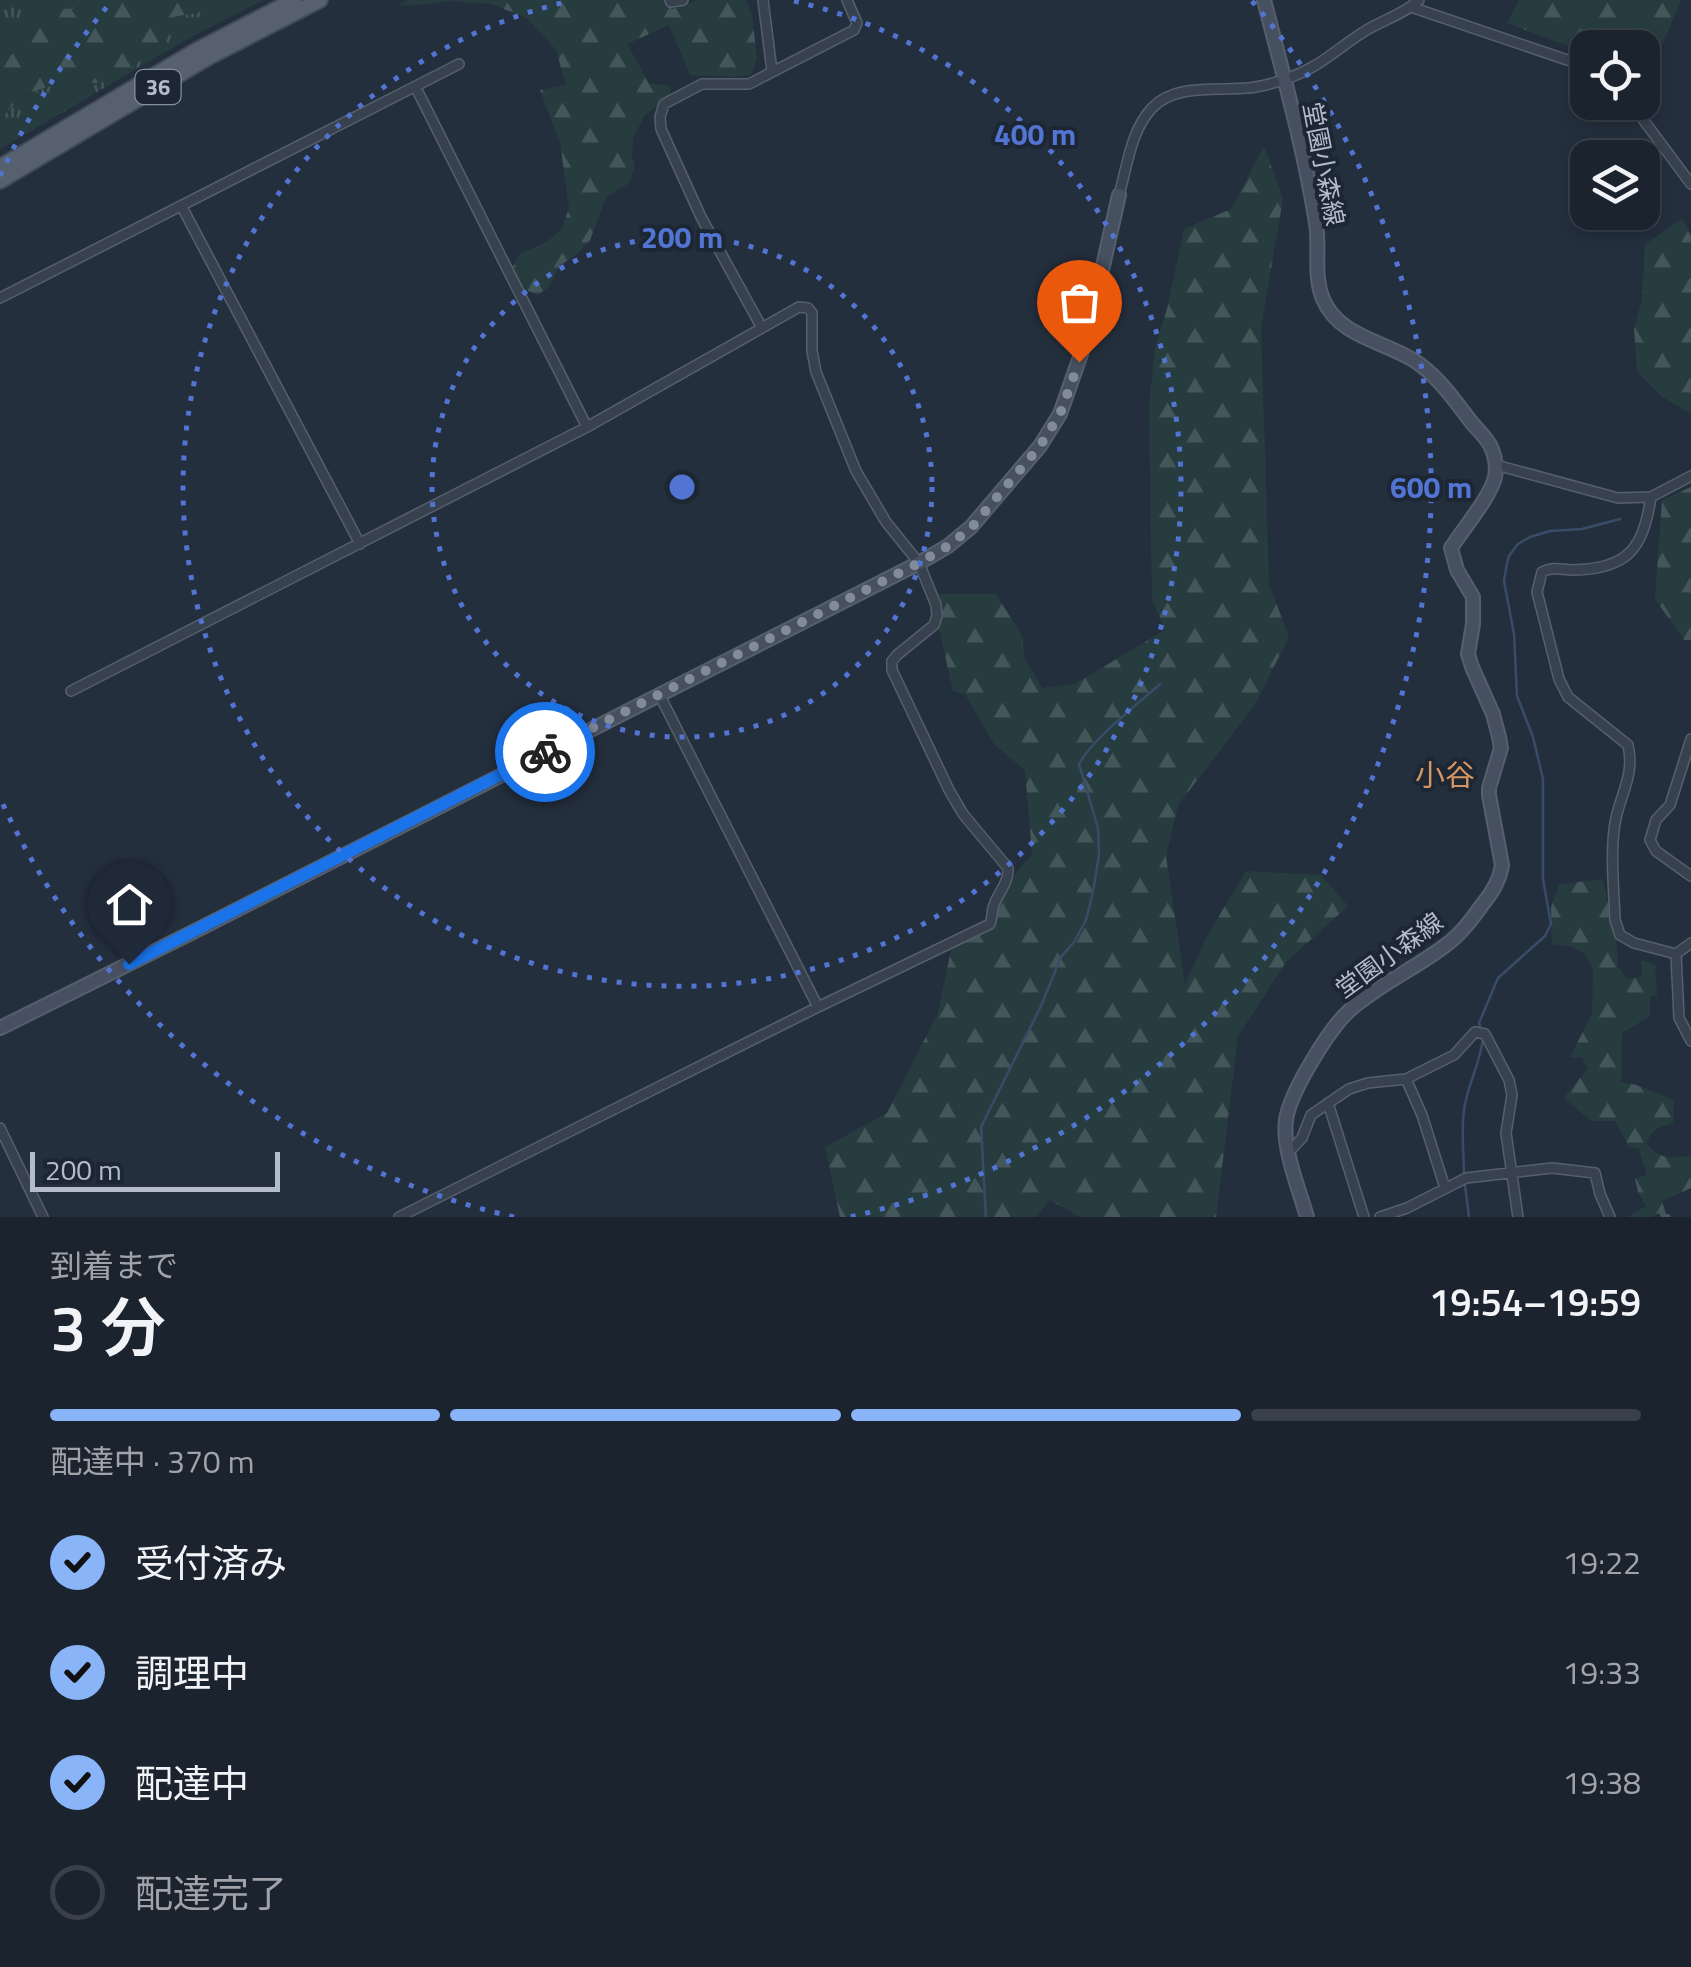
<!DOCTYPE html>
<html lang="ja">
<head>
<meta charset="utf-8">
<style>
  :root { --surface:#1b232e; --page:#242b36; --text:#f1f3f6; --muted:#a0a4aa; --line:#39404a; --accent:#8ab4f8 }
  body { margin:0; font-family:"Titillium Web","Noto Sans JP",sans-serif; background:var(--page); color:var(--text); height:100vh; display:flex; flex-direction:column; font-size:38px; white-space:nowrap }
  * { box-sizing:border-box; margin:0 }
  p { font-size:32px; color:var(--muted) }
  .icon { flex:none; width:55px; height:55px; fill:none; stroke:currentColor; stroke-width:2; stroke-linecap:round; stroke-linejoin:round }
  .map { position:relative; height:1217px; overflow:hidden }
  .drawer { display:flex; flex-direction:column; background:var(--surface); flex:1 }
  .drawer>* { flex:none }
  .fabs { position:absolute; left:1570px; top:30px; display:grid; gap:20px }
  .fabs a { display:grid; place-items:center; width:90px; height:90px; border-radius:20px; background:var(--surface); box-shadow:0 5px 15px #0003,0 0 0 2px var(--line); font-size:50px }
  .scale { position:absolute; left:30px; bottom:25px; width:250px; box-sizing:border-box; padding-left:10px; border:5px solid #b4bcc9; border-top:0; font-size:28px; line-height:35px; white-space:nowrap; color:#b4bcc9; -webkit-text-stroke:8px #1d2633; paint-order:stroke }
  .pin { position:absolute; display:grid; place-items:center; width:85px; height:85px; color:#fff; margin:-102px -42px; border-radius:50% 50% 50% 0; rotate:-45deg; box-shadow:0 0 10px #0007 }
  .pin .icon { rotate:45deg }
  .courier { position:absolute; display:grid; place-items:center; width:100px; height:100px; margin:-50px; border:8px solid #1a73e8; border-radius:50%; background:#fff; color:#222; box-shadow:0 2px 12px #0007 }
  .headline em { font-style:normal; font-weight:600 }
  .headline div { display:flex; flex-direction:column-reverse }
  .headline { display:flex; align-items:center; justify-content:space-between; height:170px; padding:0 50px }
  h1 { font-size:65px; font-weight:600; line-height:75px }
  .bar { display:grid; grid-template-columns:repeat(4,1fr); gap:15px 10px; align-content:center; height:120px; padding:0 50px }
  .bar i { height:12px; border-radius:8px; background:var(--line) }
  .bar .on { background:var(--accent) }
  .bar p { grid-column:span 4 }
  ol { padding:0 50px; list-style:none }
  li { display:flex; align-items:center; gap:30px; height:110px }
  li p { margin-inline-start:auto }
  li .icon { padding:10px; border-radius:50%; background:var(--accent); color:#111; stroke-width:4 }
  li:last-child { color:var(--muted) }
  li i { width:55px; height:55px; border:5px solid var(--line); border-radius:50% }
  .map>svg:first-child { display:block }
  .grass { fill:url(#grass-tufts) }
  .forest { fill:url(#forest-firs) }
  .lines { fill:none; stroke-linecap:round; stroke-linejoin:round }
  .stream { stroke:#394c67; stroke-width:2.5 }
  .street-casing { stroke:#565f6c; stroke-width:12 }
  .secondary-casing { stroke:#565f6c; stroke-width:16 }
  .primary-casing { stroke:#414a57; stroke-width:18 }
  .street { stroke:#38414e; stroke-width:9 }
  .secondary { stroke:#465061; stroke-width:12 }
  .primary { stroke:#56606e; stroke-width:14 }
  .done { stroke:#828b98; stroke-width:10; stroke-dasharray:0 18 }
  .route { stroke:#1a73e8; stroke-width:12 }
  .ring { fill:none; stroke:#5274d3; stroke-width:5; stroke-dasharray:5 10 }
  .labels { text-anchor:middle; stroke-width:8; stroke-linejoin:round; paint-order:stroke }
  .shield { fill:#1d2633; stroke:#878f9c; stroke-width:2.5 }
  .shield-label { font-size:22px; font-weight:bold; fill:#b4bcc9 }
  .street-label { font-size:25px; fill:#b4bcc9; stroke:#1d2633 }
  .quarter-label { font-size:30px; fill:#d59563; stroke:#1d2633 }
  .centre { fill:#5274d3; stroke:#1d2633; stroke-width:5 }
  .ring-label { font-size:30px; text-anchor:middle; font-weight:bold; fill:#5274d3; stroke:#1d2633; stroke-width:8; stroke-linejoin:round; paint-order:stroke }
</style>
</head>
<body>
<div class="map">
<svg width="1691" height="1217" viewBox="0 0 1691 1217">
  <defs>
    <pattern id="grass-tufts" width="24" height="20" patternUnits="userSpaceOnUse" patternTransform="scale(2.5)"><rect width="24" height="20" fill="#263c3f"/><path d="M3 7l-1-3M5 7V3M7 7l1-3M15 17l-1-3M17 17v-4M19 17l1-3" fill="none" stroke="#435659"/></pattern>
    <pattern id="forest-firs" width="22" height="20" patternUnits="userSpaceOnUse" patternTransform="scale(2.5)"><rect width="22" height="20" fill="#263c3f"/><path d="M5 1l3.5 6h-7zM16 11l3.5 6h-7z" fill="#435659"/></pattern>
  </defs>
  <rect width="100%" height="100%" fill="#242f3e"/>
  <path class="grass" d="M0 0H152L0 87Z
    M232 0H263L191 37 0 149V119L23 96 59 83H96L174 17 200 12Z"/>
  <path class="forest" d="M102 0H232L200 12 174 17 165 42 127 71 96 83H59L23 95 0 119V59L19 52 39 25 58 9 91 8Z
    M408 0H663L672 9 697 0H746L752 15 757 58 751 75 735 77 690 75 669 25 627 44 649 83 670 86 671 96 645 115 633 138 632 157 635 166 629 183 606 197 590 240 576 255 559 266 549 287 538 295 521 288 513 266 521 253 547 242 562 228 569 208 560 143 540 90 566 85 556 50 527 18 491 4 451 1 409 6 398 5Z
    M1519 0H1681L1656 60 1643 61 1642 48H1588L1587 53 1507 23Z
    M1264 146 1283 199 1261 328 1269 584 1289 637 1254 706 1178 805 1166 856 1185 985 1207 936 1246 871 1321 875 1348 906 1286 962 1238 1036 1216 1217H1080L1050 1200 1035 1217H840L825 1147 887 1113 938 1013 952 945 992 928C997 897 1011 877 1032 855L1025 770 994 744 965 694 953 691 938 624 941 607 938 594H996L1022 636 1025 658 1042 688 1075 684 1165 630 1152 599 1149 406 1155 348 1167 309 1184 229 1231 209Z
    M1682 219 1691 236V414L1661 396 1637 372 1634 328 1642 300 1645 244Z
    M1691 487V640H1684L1655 599 1662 500Z
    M1603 880 1616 939 1618 967 1627 979 1642 977 1641 960 1655 965 1657 995 1650 997V1016L1622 1033 1621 1082 1636 1085 1674 1100 1673 1123C1660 1127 1651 1129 1647 1143 1656 1159 1675 1160 1691 1155V1188L1662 1201 1666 1214H1670L1671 1217H1661L1659 1213 1650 1217H1628L1646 1206 1638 1192 1635 1179 1647 1175 1639 1149 1629 1147 1615 1121H1591L1564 1098 1588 1068 1582 1058 1570 1057 1592 1014 1593 969 1584 953 1572 947 1552 944 1551 907 1559 885 1585 881Z"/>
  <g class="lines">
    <path class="stream" d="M1481 1030 1479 1023 1498 978 1545 936 1551 924 1543 879V779L1533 737 1517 696 1514 634 1504 581 1507 563 1509 556 1518 544 1530 537 1550 531 1582 529 1620 519
      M1464 1177C1464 1155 1461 1131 1464 1110 1467 1085 1481 1062 1483 1038
      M1465 1185 1469 1217
      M986 1217 981 1127 1041 1006 1061 957 1074 942 1086 920 1093 892 1099 855 1098 828 1079 764C1093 738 1137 705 1160 684"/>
    <defs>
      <path id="street" d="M670 0 671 2 683 0
        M763 0 772 71
        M1411 7 1588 67
        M416 88 587 427
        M1630 102 1691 184
        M1119 195C1127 167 1131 130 1152 108 1175 83 1219 91 1248 88 1261 87 1274 83 1286 79 1321 67 1336 49 1365 31 1383 20 1404 14 1419 0
        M182 207 360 544
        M0 298 459 64
        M762 328 701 217 661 129 660 117 664 104 702 84H749L854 30 857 23 847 0
        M1496 465 1618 498 1651 497 1691 476
        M1651 497C1643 548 1629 569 1573 570 1562 570 1553 566 1542 572L1537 592 1559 679 1568 697 1628 745C1635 776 1620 794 1615 823 1610 853 1614 890 1615 920L1620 935 1634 943 1676 954
        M71 691 587 427 799 307 808 308 812 313V351L816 372 856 471 886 522 919 563 936 605 937 616 934 625 897 655 892 661V670L949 790 963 814 1008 868C1009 884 997 893 993 908 992 913 992 919 990 924L818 1007 399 1217
        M659 694 818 1007
        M1691 739 1670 805 1656 820 1650 840 1656 851 1691 876
        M1676 954 1679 1018 1691 1041
        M1676 954 1691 943
        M1406 1079 1422 1115 1445 1188
        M1328 1103 1364 1217
        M0 1128 43 1217
        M1289 1152 1302 1138 1311 1115 1349 1089 1368 1083 1406 1079 1454 1055 1475 1032 1485 1034 1509 1080 1512 1095 1506 1133 1518 1217
        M1380 1217 1407 1208 1466 1178 1552 1168 1595 1173 1600 1194 1610 1217"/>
      <path id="secondary" d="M1264 0C1283 74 1304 148 1316 223 1320 248 1313 275 1323 299 1339 337 1384 341 1415 361 1439 377 1455 401 1472 423 1478 430 1487 438 1491 447 1495 456 1497 467 1495 477 1491 496 1463 529 1451 548L1457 570 1473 597V624L1468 654 1472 667 1493 714 1499 737 1501 748 1489 788V795L1502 865C1500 880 1492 893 1482 905 1472 919 1461 934 1446 945 1416 968 1380 984 1351 1009 1330 1027 1290 1092 1286 1120 1282 1148 1299 1189 1307 1217
        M0 1028 193 932 919 563 948 546 971 527 1040 446 1060 414 1087 337 1119 195"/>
      <path id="primary" d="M0 167 197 50 294 0
        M0 181 209 57 320 0"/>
    </defs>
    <use href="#street" class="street-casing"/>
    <use href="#secondary" class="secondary-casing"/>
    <use href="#primary" class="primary-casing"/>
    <use href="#street" class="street"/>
    <use href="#secondary" class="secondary"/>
    <use href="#primary" class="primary"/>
  </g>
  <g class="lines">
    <path class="done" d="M545 752 919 563 948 546 972 527 1040 446 1060 414 1079 362"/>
    <path class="route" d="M129 964 545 752"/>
  </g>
  <g class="ring">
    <circle cx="682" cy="487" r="250"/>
    <path d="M794 1A499 499 0 1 1 570 1"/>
    <path d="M514 1217A749 749 0 0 1 0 798M0 176A749 749 0 0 1 112 1M1252 1A749 749 0 0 1 850 1217"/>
  </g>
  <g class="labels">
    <rect class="shield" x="135.5" y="70" width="45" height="34" rx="8"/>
    <g class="shield-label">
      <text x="158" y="95">36</text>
    </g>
    <g class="street-label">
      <text transform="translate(1324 164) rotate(79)" y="9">堂園小森線</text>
      <text transform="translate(1389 955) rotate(-36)" y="9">堂園小森線</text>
    </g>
    <g class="quarter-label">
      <text x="1445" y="786">小谷</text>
    </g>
  </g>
  <circle cx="682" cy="487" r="15" class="centre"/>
  <g class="ring-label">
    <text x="1035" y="145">400 m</text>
    <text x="682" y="248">200 m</text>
    <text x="1431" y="498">600 m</text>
  </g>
</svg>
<div class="fabs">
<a><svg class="icon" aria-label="locate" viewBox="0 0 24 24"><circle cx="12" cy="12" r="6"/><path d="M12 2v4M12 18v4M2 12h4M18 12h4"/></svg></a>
<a><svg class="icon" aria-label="layers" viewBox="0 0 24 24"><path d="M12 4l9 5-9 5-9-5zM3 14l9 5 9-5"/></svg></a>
</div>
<div class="scale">200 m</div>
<div class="pin" style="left:1079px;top:362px;background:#ea580c"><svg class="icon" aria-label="bag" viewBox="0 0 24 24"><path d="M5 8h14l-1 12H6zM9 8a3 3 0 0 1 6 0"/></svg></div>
<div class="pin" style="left:129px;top:964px;background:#1f2937"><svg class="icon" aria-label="home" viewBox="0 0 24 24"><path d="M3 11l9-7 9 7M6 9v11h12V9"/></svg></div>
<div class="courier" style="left:545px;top:752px"><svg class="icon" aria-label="bike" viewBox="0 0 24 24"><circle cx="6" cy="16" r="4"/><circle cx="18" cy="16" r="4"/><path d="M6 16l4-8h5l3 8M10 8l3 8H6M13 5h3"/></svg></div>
</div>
<section class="drawer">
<div class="headline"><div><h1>3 分</h1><p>到着まで</p></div><em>19:54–19:59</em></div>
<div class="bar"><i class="on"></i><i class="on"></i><i class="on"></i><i></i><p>配達中 · 370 m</p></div>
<ol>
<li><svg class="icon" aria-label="check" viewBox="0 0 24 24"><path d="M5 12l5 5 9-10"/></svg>受付済み<p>19:22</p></li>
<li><svg class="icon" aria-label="check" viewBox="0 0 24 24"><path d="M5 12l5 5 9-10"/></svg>調理中<p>19:33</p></li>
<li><svg class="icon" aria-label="check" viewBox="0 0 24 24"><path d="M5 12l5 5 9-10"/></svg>配達中<p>19:38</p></li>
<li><i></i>配達完了</li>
</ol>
</section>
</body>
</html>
